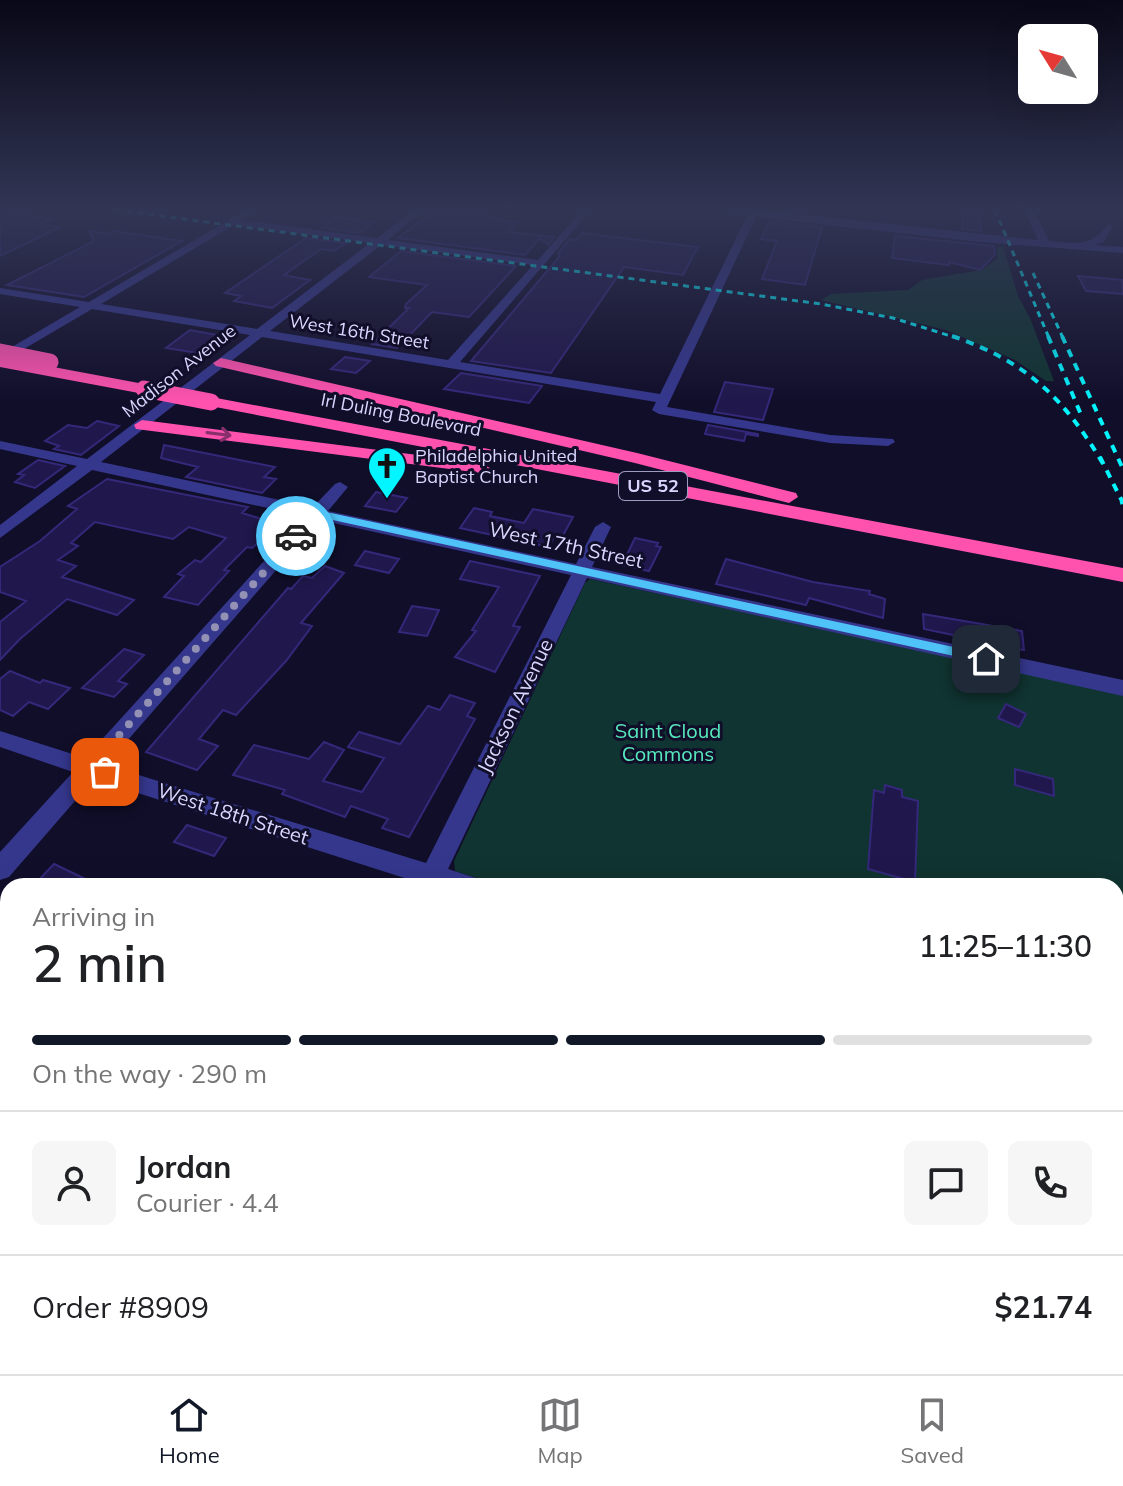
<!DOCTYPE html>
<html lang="en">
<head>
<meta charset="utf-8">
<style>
  :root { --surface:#fff; --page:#f6f6f6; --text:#202124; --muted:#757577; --line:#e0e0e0; --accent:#111827 }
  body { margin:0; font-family:Mulish,sans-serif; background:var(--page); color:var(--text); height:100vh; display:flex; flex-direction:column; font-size:30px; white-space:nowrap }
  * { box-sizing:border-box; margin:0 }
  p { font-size:26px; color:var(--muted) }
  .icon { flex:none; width:44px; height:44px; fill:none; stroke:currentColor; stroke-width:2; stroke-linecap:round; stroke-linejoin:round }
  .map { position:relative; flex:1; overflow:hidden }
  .details { position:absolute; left:0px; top:878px; width:1124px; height:496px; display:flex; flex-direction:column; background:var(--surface); border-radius:24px 24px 0 0; box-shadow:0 8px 32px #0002 }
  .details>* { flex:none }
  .needle { width:52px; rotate:307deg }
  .fabs { position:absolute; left:1018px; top:24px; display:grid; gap:16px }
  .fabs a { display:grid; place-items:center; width:80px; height:80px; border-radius:12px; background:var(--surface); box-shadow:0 8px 32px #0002; font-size:40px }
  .pin { position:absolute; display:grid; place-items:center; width:68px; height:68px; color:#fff; margin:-34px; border-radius:16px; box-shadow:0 4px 12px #0006 }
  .courier { position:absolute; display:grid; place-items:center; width:80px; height:80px; margin:-40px; border:6px solid #4fc3f7; border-radius:50%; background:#fff; color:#222; box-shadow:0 2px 10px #0007 }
  .summary em { font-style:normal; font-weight:600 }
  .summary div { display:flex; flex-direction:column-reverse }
  .summary { display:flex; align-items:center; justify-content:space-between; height:136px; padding:0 32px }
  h1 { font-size:52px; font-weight:600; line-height:60px }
  .bar { display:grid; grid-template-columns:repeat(4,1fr); gap:12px 8px; align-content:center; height:96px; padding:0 32px }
  .bar i { height:10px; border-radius:6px; background:var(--line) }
  .bar .current { background:var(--accent) }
  .bar p { grid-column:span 4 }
  .line { display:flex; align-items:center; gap:20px; padding:0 32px; border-top:2px solid var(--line) }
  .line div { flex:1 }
  .round { display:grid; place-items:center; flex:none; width:84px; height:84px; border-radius:12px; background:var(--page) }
  .dock { display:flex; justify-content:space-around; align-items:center; height:112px; border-top:2px solid var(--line); background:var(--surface); font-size:22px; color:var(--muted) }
  .dock a { display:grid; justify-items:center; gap:4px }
  .dock .current { color:var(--accent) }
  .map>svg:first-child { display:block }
  .green { fill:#103431 }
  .building { fill:#20184c; stroke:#34287a; stroke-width:2 }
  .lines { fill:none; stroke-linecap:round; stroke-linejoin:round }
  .minor { fill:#35378d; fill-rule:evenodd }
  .highway { fill:#ff52af; fill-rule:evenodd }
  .rail-far2 { stroke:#03f5ff; stroke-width:3; stroke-dasharray:6 5; stroke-linecap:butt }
  .rail-far1 { stroke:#03f5ff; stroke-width:4; stroke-dasharray:8 7; stroke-linecap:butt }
  .rail { stroke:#03f5ff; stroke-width:5; stroke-dasharray:11 9; stroke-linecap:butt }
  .highway-bridge { stroke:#ff52af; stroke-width:17 }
  .oneway { stroke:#88306c }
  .route { fill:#4fc3f7 }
  .done { stroke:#9391b4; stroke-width:8; stroke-dasharray:0 14.4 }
  .labels { text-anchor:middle; stroke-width:6; stroke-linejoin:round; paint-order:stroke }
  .far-street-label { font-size:18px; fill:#d9d7ff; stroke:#110e2a }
  .far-poi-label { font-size:18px; fill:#d9d7ff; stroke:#110e2a; text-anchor:start }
  .shield { fill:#110e2a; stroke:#9d9bbf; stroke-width:2 }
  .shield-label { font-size:18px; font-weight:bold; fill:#d9d7ff }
  .street-label { font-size:20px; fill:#d9d7ff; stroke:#110e2a }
  .park-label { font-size:20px; fill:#57eabd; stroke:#110e2a }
</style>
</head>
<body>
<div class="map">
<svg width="1123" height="1374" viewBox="0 0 1123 1374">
  <rect width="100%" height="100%" fill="#110e2a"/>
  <path class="green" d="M1003 246 1018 296 1030 318 1054 381H1046L1015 360 946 330 821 300 831 294 908 290 922 280 981 270 997 259V248Z
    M590 579 1123 694V1374H233L237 1366H1116V886H502L455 871 454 861 585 583Z"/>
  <path class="building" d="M963 210 980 212 981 231 962 229Z
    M433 211 497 217 495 219 518 222 508 232 554 237 548 245 540 238 525 255 398 238Z
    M9 213 52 219 41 224 61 227 0 256V218Z
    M336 217 374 222 360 233 321 228Z
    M769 221 822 227 805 285 762 279 777 241 761 239Z
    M89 231 108 234 113 231 182 241 84 297 7 285 94 241Z
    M582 233 698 247 683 275 624 267 551 373 471 361 560 256 558 253 570 239 576 240Z
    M895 236 994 246 995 255 980 270 949 262V265L892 258Z
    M306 238 346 243 334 251 321 249 284 275 310 280 272 308 234 301 241 296 225 293Z
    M401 251 516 266 469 317 432 312 397 348 372 344 409 308H405L406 304 427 285 369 277Z
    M1078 276 1123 280V294L1086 291Z
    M190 330 228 337 225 339 231 340 210 355 166 348Z
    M345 357 370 361 356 373 331 369Z
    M461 373 542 386 529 403 444 389Z
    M725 382 773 389 763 420 714 412Z
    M97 421 119 426 81 455 54 449 59 446 45 441 68 425 87 428Z
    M708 425 758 434V436L746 434 744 441 705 434Z
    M164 445 275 467 264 477 276 479 262 493 186 477 198 467 161 458Z
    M38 460 65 466 35 488 15 482 24 475 18 474Z
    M107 479 248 507 242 513 275 523 267 529 272 531 252 548 247 547 224 570 229 571 198 605 164 597 184 576 178 574 195 560 201 562 226 538 189 527 173 539 95 522 71 543 78 546 58 560 76 566 62 577 134 600 117 615 67 599 20 639 0 660V622L26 601 0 592V567L40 541 77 509 68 506Z
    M376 492 407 498 396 512 365 506Z
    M474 508 492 512 490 516 524 523 533 509 573 517 561 539 554 537 549 547 460 528Z
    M635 538 658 543 656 546 661 547 649 571 622 565Z
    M365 551 399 559 389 573 355 565Z
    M726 559 813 582 870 591 869 594 885 599 883 618 809 598 806 605 716 584Z
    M470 561 540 576 513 626 520 627 495 672 455 657 476 631 472 630 499 587 460 579Z
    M325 566 344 573 301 623 312 626 286 661 236 715 223 710 199 739 218 746 197 770 146 752 288 588 291 589 303 576 312 578Z
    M412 606 439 610 427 636 399 632Z
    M923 614 1022 631 1024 650 987 645V642L924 629Z
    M124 649 144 655 118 681 127 684 114 697 82 688Z
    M10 671 40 683 43 680 70 688 48 709 29 702 13 716 0 710V679Z
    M450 695 475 703 467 716 475 719 409 837 382 828 388 819 351 806 345 817 282 794 285 790 233 775 254 745 309 759 324 742 344 750 323 781 362 792 384 758 348 747 359 732 400 744 428 706 440 710Z
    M1006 704 1026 714 1019 727 998 718Z
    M1015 769 1053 779 1054 796 1015 785Z
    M885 785 902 790V797L918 801 915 882 868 869 874 790 884 793Z
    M187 825 226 838 214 856 174 842Z
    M54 864 100 886H33Z"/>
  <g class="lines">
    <path class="minor" d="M246 210H257L242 220 377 238 414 210H424L388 240 538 260 582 210H591L460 362 660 394 747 216 718 210H759L1038 240 1024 210H1034L1049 241C1074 243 1091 248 1107 225H1113L1104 242 1095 245 1123 247V253L980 242 756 217 667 407 830 435 893 439 895 442 888 446 830 443 659 414 652 410 656 402 262 337 101 462 313 507 335 484 340 482 348 487 328 511 576 564 595 527 603 522 611 527 592 567 1123 680V696L587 578 448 869 476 878 479 886H415L417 882 94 779 9 877 0 880V852L73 772 0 747V731L85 758 305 516 92 470 0 538V525L77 466 0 449V441L87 459 250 335 92 309 0 363V354L80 307 0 294V288L89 302ZM234 225 370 243 257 329 101 304ZM381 245 533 265 448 360 270 331ZM320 520 571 575 426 863 106 765Z
      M200 1366H236L232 1374H196Z"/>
    <path class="highway" d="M0 357 144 384 152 389 144 394 0 367Z
      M221 358 637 453 796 493 798 497 789 503 635 463 216 366 213 363Z
      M211 397 1123 568V582L205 405V399Z
      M142 420 481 463 490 468 481 473 136 429 134 425Z"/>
    <path class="rail-far2" d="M116 210 821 304 893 318 957 338
      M995 210 1049 338
      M1033 273 1063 338"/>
    <path class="rail-far1" d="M952 336C1028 362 1065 399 1105 467
      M1048 336 1082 417
      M1062 336 1123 469
      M1100 457 1123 503"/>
    <path class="rail" d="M1122 501 1123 504"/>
    <path class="highway-bridge" d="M0 352 50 362
      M144 389 211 402"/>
  </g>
  <defs><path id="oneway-shaft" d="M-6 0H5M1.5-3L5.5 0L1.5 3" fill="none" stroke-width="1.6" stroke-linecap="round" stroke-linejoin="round" transform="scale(2)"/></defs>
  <use class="oneway" href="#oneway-shaft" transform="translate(219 434) rotate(7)"/>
  <linearGradient id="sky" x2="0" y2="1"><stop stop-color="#090817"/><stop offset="0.52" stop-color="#323655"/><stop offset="1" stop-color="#323655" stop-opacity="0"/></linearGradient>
  <rect width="1123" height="403" fill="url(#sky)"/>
  <path class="route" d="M317 510 986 654 992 659 986 663 319 517 300 539H293V534Z"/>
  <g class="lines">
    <path class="done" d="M105 772 91 767 296 536"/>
  </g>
  <defs>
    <symbol id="church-pin" viewBox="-11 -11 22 30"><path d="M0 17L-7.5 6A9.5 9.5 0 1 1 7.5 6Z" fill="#03f5ff" stroke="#110e2a"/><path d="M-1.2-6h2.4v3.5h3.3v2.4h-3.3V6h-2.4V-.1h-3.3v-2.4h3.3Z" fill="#111"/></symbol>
  </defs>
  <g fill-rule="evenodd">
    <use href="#church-pin" x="365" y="444" width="44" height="60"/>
  </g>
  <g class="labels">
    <g class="far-street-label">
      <text transform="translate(359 332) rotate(9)" y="6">West 16th Street</text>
      <text transform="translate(179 371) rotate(-38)" y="6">Madison Avenue</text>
      <text transform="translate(401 415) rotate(11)" y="6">Irl Duling Boulevard</text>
    </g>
    <g class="far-poi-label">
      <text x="415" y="462">Philadelphia United<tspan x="415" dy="21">Baptist Church</tspan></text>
    </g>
    <rect class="shield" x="619" y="472" width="68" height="28" rx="6"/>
    <g class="shield-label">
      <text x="653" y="492">US 52</text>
    </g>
    <g class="street-label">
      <text transform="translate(566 545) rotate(12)" y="7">West 17th Street</text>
      <text transform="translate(515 706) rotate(-64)" y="7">Jackson Avenue</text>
      <text transform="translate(233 814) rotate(18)" y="7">West 18th Street</text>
    </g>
    <g class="park-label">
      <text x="668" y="738">Saint Cloud<tspan x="668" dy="23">Commons</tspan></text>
    </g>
  </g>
</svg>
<div class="fabs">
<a><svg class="needle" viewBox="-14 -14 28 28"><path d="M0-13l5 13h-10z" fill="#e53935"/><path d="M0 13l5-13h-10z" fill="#757577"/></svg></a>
</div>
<div class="pin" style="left:105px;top:772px;background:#ea580c"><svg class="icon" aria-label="bag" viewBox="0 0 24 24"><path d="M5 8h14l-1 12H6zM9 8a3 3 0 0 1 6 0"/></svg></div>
<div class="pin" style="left:986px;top:659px;background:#1f2937"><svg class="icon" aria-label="home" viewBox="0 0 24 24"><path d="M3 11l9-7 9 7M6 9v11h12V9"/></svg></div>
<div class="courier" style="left:296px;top:536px"><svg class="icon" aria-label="car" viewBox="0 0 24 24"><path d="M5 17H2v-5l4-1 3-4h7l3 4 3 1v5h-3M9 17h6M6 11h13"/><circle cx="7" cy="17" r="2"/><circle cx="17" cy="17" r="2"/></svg></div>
<section class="details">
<div class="summary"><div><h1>2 min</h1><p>Arriving in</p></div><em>11:25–11:30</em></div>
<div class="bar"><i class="current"></i><i class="current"></i><i class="current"></i><i></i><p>On the way · 290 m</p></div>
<div class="line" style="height:144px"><a class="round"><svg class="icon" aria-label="person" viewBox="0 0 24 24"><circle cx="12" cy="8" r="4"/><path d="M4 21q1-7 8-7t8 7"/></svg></a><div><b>Jordan</b><p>Courier · 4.4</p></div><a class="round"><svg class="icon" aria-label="chat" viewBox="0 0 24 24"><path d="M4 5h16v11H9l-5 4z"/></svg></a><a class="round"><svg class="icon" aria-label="phone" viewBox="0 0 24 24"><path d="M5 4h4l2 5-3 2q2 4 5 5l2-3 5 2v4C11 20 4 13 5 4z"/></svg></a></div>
<div class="line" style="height:104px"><div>Order #8909</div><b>$21.74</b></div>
</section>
</div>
<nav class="dock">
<a class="current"><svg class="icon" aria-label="home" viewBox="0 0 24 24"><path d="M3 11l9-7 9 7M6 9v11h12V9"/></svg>Home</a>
<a><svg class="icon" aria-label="map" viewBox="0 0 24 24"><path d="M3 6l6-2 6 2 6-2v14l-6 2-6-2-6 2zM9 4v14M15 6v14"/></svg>Map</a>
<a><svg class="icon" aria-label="saved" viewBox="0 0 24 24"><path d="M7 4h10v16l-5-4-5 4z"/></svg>Saved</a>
</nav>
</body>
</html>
